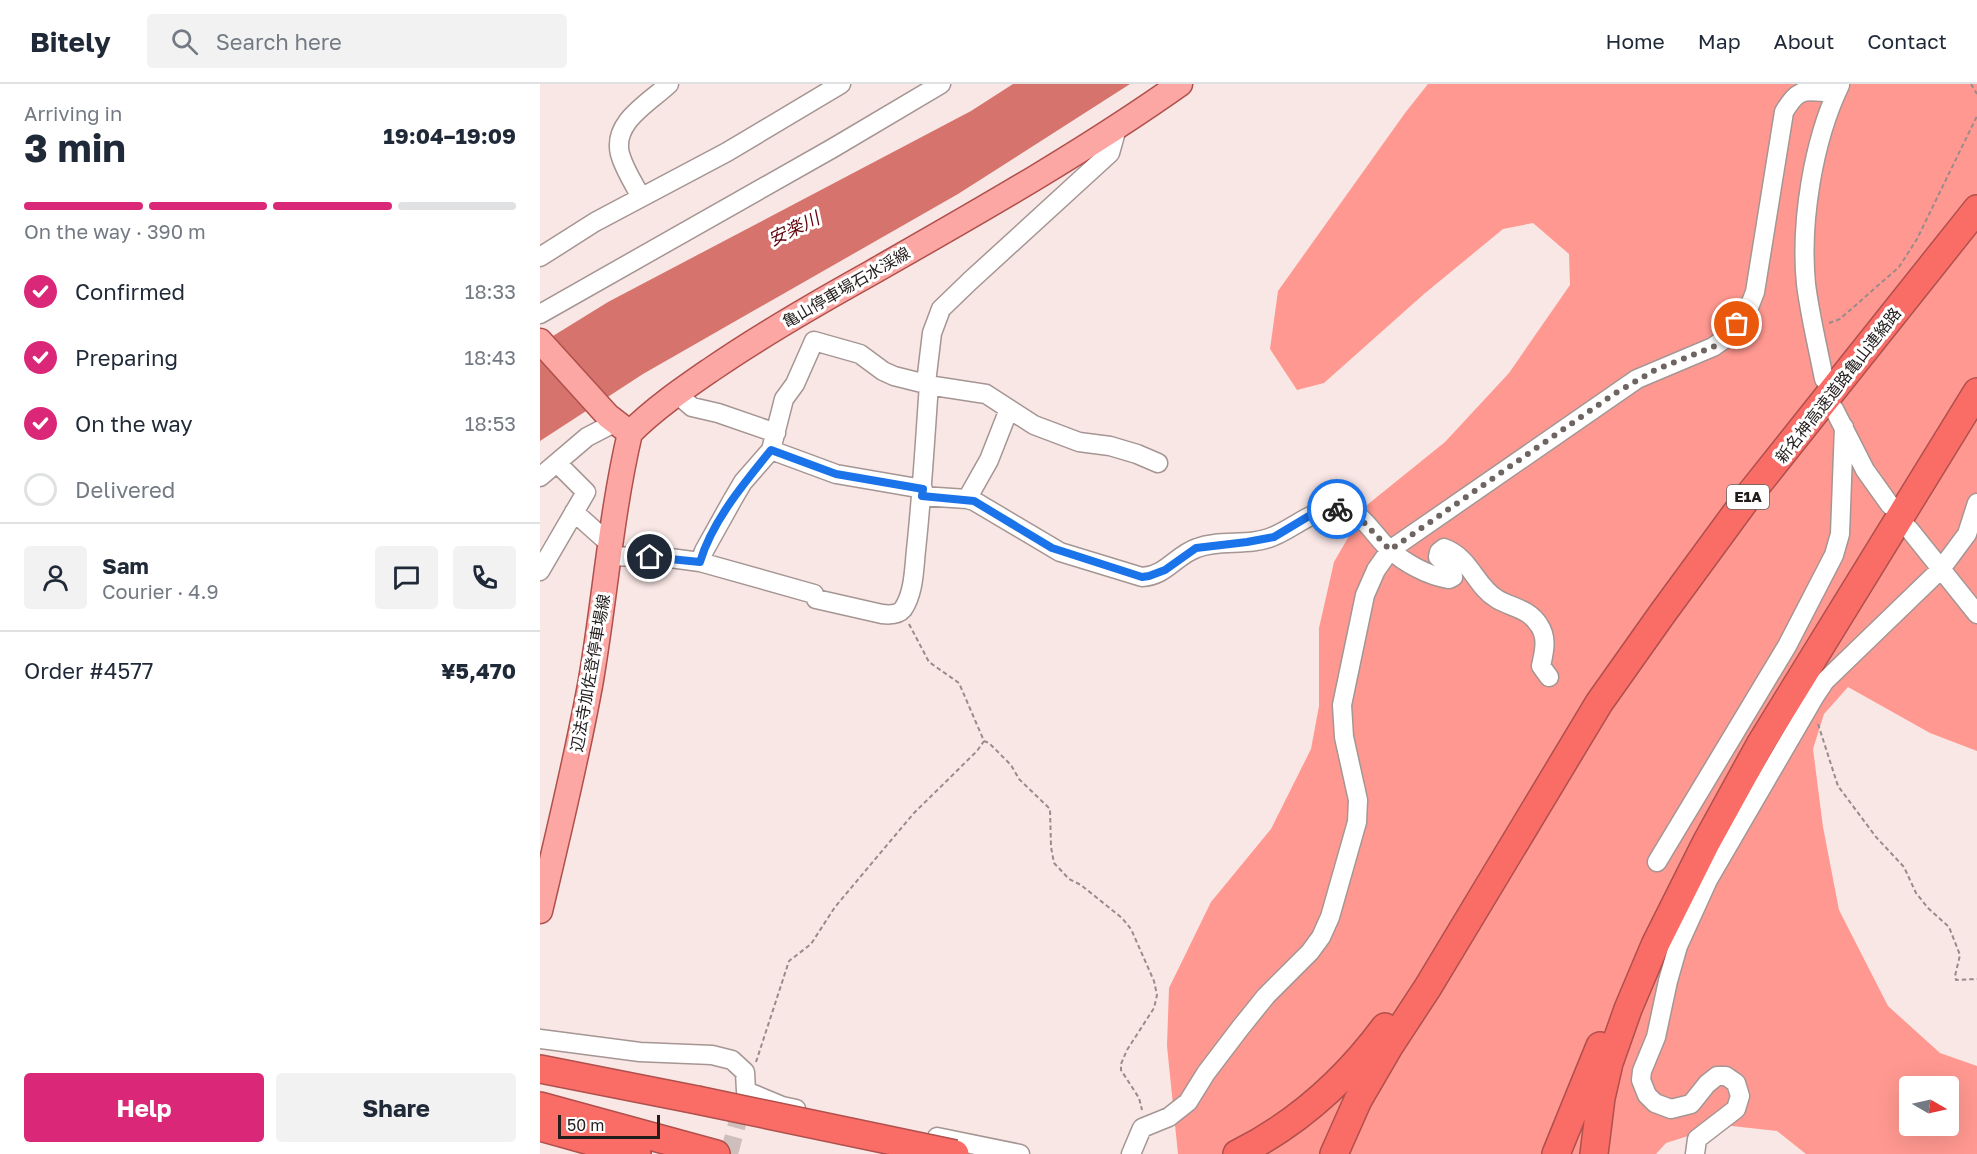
<!DOCTYPE html>
<html lang="en">
<head>
<meta charset="utf-8">
<style>
  :root { --surface:#fff; --page:#f2f2f3; --text:#1f2937; --muted:#747a83; --line:#e0e1e3; --accent:#db2777 }
  body { margin:0; font-family:"Golos Text","Noto Sans JP",sans-serif; background:var(--page); color:var(--text); height:100vh; display:flex; flex-direction:column; font-size:22px; white-space:nowrap }
  * { box-sizing:border-box; margin:0 }
  p { font-size:20px; color:var(--muted) }
  .icon { flex:none; width:33px; height:33px; fill:none; stroke:currentColor; stroke-width:2; stroke-linecap:round; stroke-linejoin:round }
  .map { position:relative; flex:1; overflow:hidden }
  .panel { display:flex; flex-direction:column; background:var(--surface); width:540px }
  .panel>* { flex:none }
  .needle { width:39px; rotate:99deg }
  .controls { position:absolute; left:1359px; top:992px; display:grid; gap:12px }
  .controls a { display:grid; place-items:center; width:60px; height:60px; border-radius:6px; background:var(--surface); box-shadow:0 6px 24px #0002; font-size:30px }
  .scale { position:absolute; left:18px; bottom:15px; width:102px; box-sizing:border-box; padding-left:6px; border:3px solid #231d1c; border-top:0; font-size:16px; line-height:21px; white-space:nowrap; color:#231d1c; -webkit-text-stroke:4px #fff; paint-order:stroke }
  .pin { position:absolute; display:grid; place-items:center; width:51px; height:51px; color:#fff; margin:-26px; border:3px solid #fff; border-radius:50%; box-shadow:0 2px 6px #0007 }
  .courier { position:absolute; display:grid; place-items:center; width:60px; height:60px; margin:-30px; border:4px solid #1a73e8; border-radius:50%; background:#fff; color:#222; box-shadow:0 2px 8px #0007 }
  .overview em { font-style:normal; font-weight:700 }
  .overview div { display:flex; flex-direction:column-reverse }
  .overview { display:flex; align-items:center; justify-content:space-between; height:102px; padding:0 24px }
  h1 { font-size:39px; font-weight:700; line-height:45px }
  .bar { display:grid; grid-template-columns:repeat(4,1fr); gap:9px 6px; align-content:center; height:72px; padding:0 24px }
  .bar i { height:8px; border-radius:4px; background:var(--line) }
  .bar .current { background:var(--accent) }
  .bar p { grid-column:span 4 }
  .line { display:flex; align-items:center; gap:15px; padding:0 24px; border-top:2px solid var(--line) }
  .line div { flex:1 }
  .round { display:grid; place-items:center; flex:none; width:63px; height:63px; border-radius:6px; background:var(--page) }
  ol { padding:0 24px; list-style:none }
  li { display:flex; align-items:center; gap:18px; height:66px }
  li p { margin-inline-start:auto }
  li .icon { padding:6px; border-radius:50%; background:var(--accent); color:#fff; stroke-width:4 }
  li:last-child { color:var(--muted) }
  li i { width:33px; height:33px; border:3px solid var(--line); border-radius:50% }
  .primary-button { display:flex; gap:12px; margin-top:auto; padding:12px 24px }
  .primary-button a { flex:1; height:69px; border-radius:6px; background:var(--accent); color:#fff; font-size:24px; font-weight:700; line-height:69px; text-align:center }
  .primary-button a+a { background:var(--page); color:var(--text) }
  header { display:flex; align-items:center; gap:36px; box-sizing:border-box; height:84px; padding:0 30px; background:var(--surface); border-bottom:2px solid var(--line) }
  header strong { font-size:28px }
  nav { display:flex; gap:33px; margin-inline-start:auto; font-size:21px }
  .search { width:420px; height:54px; background:var(--page); display:flex; align-items:center; gap:15px; box-sizing:border-box; padding:0 21px; border-radius:6px; color:var(--muted); font-size:22px }
  main { display:flex; flex:1; min-height:0 }
  .map>svg:first-child { display:block }
  .green { fill:#ff9890; fill-rule:evenodd }
  .water { fill:#d6736d }
  .lines { fill:none; stroke-linecap:round; stroke-linejoin:round }
  .minor-tunnel { stroke:#cebfbd; stroke-width:18; stroke-dasharray:18 9; stroke-linecap:butt }
  .minor-casing { stroke:#a59593; stroke-width:21 }
  .major-casing { stroke:#af504c; stroke-width:27 }
  .highway-casing { stroke:#af504c; stroke-width:30 }
  .path { stroke:#988b8a; stroke-width:2; stroke-dasharray:4.5 3; stroke-linecap:butt }
  .minor { stroke:#fff; stroke-width:18 }
  .major { stroke:#fca7a3; stroke-width:24 }
  .highway { stroke:#fa6c66; stroke-width:27 }
  .highway-bridge-casing { stroke:#af504c; stroke-width:30; stroke-linecap:butt }
  .highway-bridge { stroke:#fa6c66; stroke-width:27 }
  .done { stroke:#6e6462; stroke-width:6; stroke-dasharray:0 10.8 }
  .route { stroke:#1a73e8; stroke-width:8 }
  .labels { text-anchor:middle; stroke-width:6; stroke-linejoin:round; paint-order:stroke }
  .shield { fill:#fff; stroke:#656160; stroke-width:1.5 }
  .shield-label { font-size:15px; font-weight:bold; fill:#231d1c }
  .street-label { font-size:16px; fill:#231d1c; stroke:#fff }
  .water-label { font-size:18px; font-style:italic; fill:#62040c; stroke:#fff }
</style>
</head>
<body>
<header>
<strong>Bitely</strong>
<div class="search"><svg class="icon" aria-label="search" viewBox="0 0 24 24"><circle cx="10" cy="10" r="6"/><path d="M15 15l6 6"/></svg>Search here</div>
<nav><a>Home</a><a>Map</a><a>About</a><a>Contact</a></nav>
</header>
<main>
<section class="panel">
<div class="overview"><div><h1>3 min</h1><p>Arriving in</p></div><em>19:04–19:09</em></div>
<div class="bar"><i class="current"></i><i class="current"></i><i class="current"></i><i></i><p>On the way · 390 m</p></div>
<ol>
<li><svg class="icon" aria-label="check" viewBox="0 0 24 24"><path d="M5 12l5 5 9-10"/></svg>Confirmed<p>18:33</p></li>
<li><svg class="icon" aria-label="check" viewBox="0 0 24 24"><path d="M5 12l5 5 9-10"/></svg>Preparing<p>18:43</p></li>
<li><svg class="icon" aria-label="check" viewBox="0 0 24 24"><path d="M5 12l5 5 9-10"/></svg>On the way<p>18:53</p></li>
<li><i></i>Delivered</li>
</ol>
<div class="line" style="height:108px"><a class="round"><svg class="icon" aria-label="person" viewBox="0 0 24 24"><circle cx="12" cy="8" r="4"/><path d="M4 21q1-7 8-7t8 7"/></svg></a><div><b>Sam</b><p>Courier · 4.9</p></div><a class="round"><svg class="icon" aria-label="chat" viewBox="0 0 24 24"><path d="M4 5h16v11H9l-5 4z"/></svg></a><a class="round"><svg class="icon" aria-label="phone" viewBox="0 0 24 24"><path d="M5 4h4l2 5-3 2q2 4 5 5l2-3 5 2v4C11 20 4 13 5 4z"/></svg></a></div>
<div class="line" style="height:78px"><div>Order #4577</div><b>¥5,470</b></div>
<div class="primary-button"><a>Help</a><a>Share</a></div>
</section>
<div class="map">
<svg width="1437" height="1070" viewBox="0 0 1437 1070">
  <rect width="100%" height="100%" fill="#f9e7e5"/>
  <path class="green" d="M888 0H1437V667L1390 649 1308 603 1284 630 1273 665 1283 743 1299 826 1348 922 1400 969 1437 982V1070H1266L1237 1047 1183 1041 1126 1059 1116 1070H638L627 962 629 904 671 818 731 745 771 665 779 622V544L794 478 827 421 905 358 969 289 1030 201 1029 170 993 139 963 145 884 210 784 299 757 306 730 265 738 207 865 29ZM1370 1002H1408V1041H1370Z"/>
  <path class="water" d="M473 0H590L418 110 103 290 0 357V260L68 218 431 27Z"/>
  <g class="lines">
    <path class="minor-tunnel" d="M189 1070 198 1036"/>
    <defs>
      <path id="minor" d="M101 113C94 100 84 85 80 70 72 38 109 19 129 0
        M0 173 55 138 187 68 301 0
        M0 230 293 64 401 0
        M1284 295C1278 264 1270 232 1266 200 1260 138 1273 57 1300 1
        M386 299 392 249 401 225 430 197 570 69 577 44
        M136 309 152 323 178 329 236 349
        M1294 325 1325 386 1350 421
        M231 366 296 390 383 405
        M0 393 47 353 76 338
        M382 412 427 415 434 417 520 468 602 493C626 492 636 471 657 464 681 455 710 463 734 452 756 443 775 423 801 425 822 426 834 452 849 465 865 479 888 492 909 495L913 493 912 485 898 473 899 468 904 464C931 474 935 502 957 515 972 524 988 524 999 541 1008 554 1004 568 1001 582L1009 593
        M427 415 449 376 469 325
        M34 428 71 461
        M1369 445 1437 530
        M70 472 130 474 160 478 274 510 276 515 342 530C350 531 358 531 363 525 374 509 374 485 376 466 382 411 385 356 389 300
        M160 478 164 467 193 415 203 398 231 366 244 315 255 300 274 257 320 270 343 287 354 292 394 302 446 310 494 341 539 358 570 362 597 370 618 379
        M0 487 46 408 17 379
        M1117 778 1247 562 1294 471 1300 450 1304 343
        M0 955 100 968 172 971 192 976 205 988 206 1007 242 1022 256 1025
        M397 1053 480 1070
        M591 1070 602 1044 629 1033 648 1018 666 989 701 943 726 912 770 868 781 853 790 833 817 738 818 716 804 653 802 621 825 511 836 486 850 466 1097 295 1173 263 1186 254 1208 226 1215 208 1244 28C1260 0 1267 8 1296 9
        M1155 1070 1157 1055 1196 1025 1200 1012 1196 999 1186 992H1177L1167 1000 1151 1020 1131 1025 1115 1019 1107 1011 1101 996 1102 987 1116 953 1128 897 1138 862 1168 796 1275 612 1285 597 1401 485 1427 450 1437 419"/>
      <path id="major" d="M0 257 68 332 90 349C115 324 143 305 172 285 223 250 277 219 331 189 436 129 541 70 640 0
        M0 827C18 751 37 674 51 596 65 514 71 430 90 349"/>
      <path id="highway" d="M0 985 157 1016
        M0 1022 176 1070
        M0 1043 97 1070
        M697 1070C757 1040 805 997 845 943
        M794 1070 818 1016 850 961 888 903 1059 619 1122 530 1210 410 1437 125
        M1016 1070 1060 962
        M1054 1070 1061 1014 1069 979 1088 925 1115 861 1166 759 1221 659 1437 308"/>
    </defs>
    <use href="#minor" class="minor-casing"/>
    <use href="#major" class="major-casing"/>
    <use href="#highway" class="highway-casing"/>
    <path class="path" d="M1431 0 1437 10
      M1289 239 1300 235 1359 183 1377 155 1437 32
      M369 540 389 578 419 599 444 657 449 659 471 681 479 695 510 725 511 763 514 779 529 795 541 801 582 834 591 845 614 897 617 911 614 924 587 966 581 980V986L599 1014 602 1026
      M1278 640 1298 702 1336 753 1364 783 1376 809 1388 824 1409 843 1420 871 1415 892 1416 896 1437 895
      M216 978 249 877 271 860 295 823 374 729 437 667 444 657"/>
    <use href="#minor" class="minor"/>
    <use href="#major" class="major"/>
    <use href="#highway" class="highway"/>
    <defs>
      <path id="highway-bridge" d="M157 1016 415 1070"/>
    </defs>
    <use href="#highway-bridge" class="highway-bridge-casing"/>
    <use href="#highway-bridge" class="highway-bridge"/>
  </g>
  <g class="lines">
    <path class="done" d="M797 425 812 427 816 430 850 466 1074 310 1115 286 1173 263 1186 254 1197 240"/>
    <path class="route" d="M110 473 160 478C172 437 205 398 231 366L296 390 383 405 382 412 434 417 512 464 602 493 609 492 625 486 656 464 707 458 734 453 769 432 797 425"/>
  </g>
  <g class="labels">
    <rect class="shield" x="1187" y="401" width="42" height="24" rx="4.5"/>
    <g class="shield-label">
      <text x="1208" y="418">E1A</text>
    </g>
    <g class="street-label">
      <text transform="translate(306 203) rotate(-30)" y="6">亀山停車場石水渓線</text>
      <text transform="translate(1298 301) rotate(-52)" y="6">新名神高速道路亀山連絡路</text>
      <text transform="translate(50 589) rotate(-80)" y="6">辺法寺加佐登停車場線</text>
    </g>
    <g class="water-label">
      <text transform="translate(254 145) rotate(-26)" y="6">安楽川</text>
    </g>
  </g>
</svg>
<div class="controls">
<a><svg class="needle" viewBox="-14 -14 28 28"><path d="M0-13l5 13h-10z" fill="#e53935"/><path d="M0 13l5-13h-10z" fill="#747a83"/></svg></a>
</div>
<div class="scale">50 m</div>
<div class="pin" style="left:1197px;top:240px;background:#ea580c"><svg class="icon" aria-label="bag" viewBox="0 0 24 24"><path d="M5 8h14l-1 12H6zM9 8a3 3 0 0 1 6 0"/></svg></div>
<div class="pin" style="left:110px;top:473px;background:#1f2937"><svg class="icon" aria-label="home" viewBox="0 0 24 24"><path d="M3 11l9-7 9 7M6 9v11h12V9"/></svg></div>
<div class="courier" style="left:797px;top:425px"><svg class="icon" aria-label="bike" viewBox="0 0 24 24"><circle cx="6" cy="16" r="4"/><circle cx="18" cy="16" r="4"/><path d="M6 16l4-8h5l3 8M10 8l3 8H6M13 5h3"/></svg></div>
</div>
</main>
</body>
</html>
